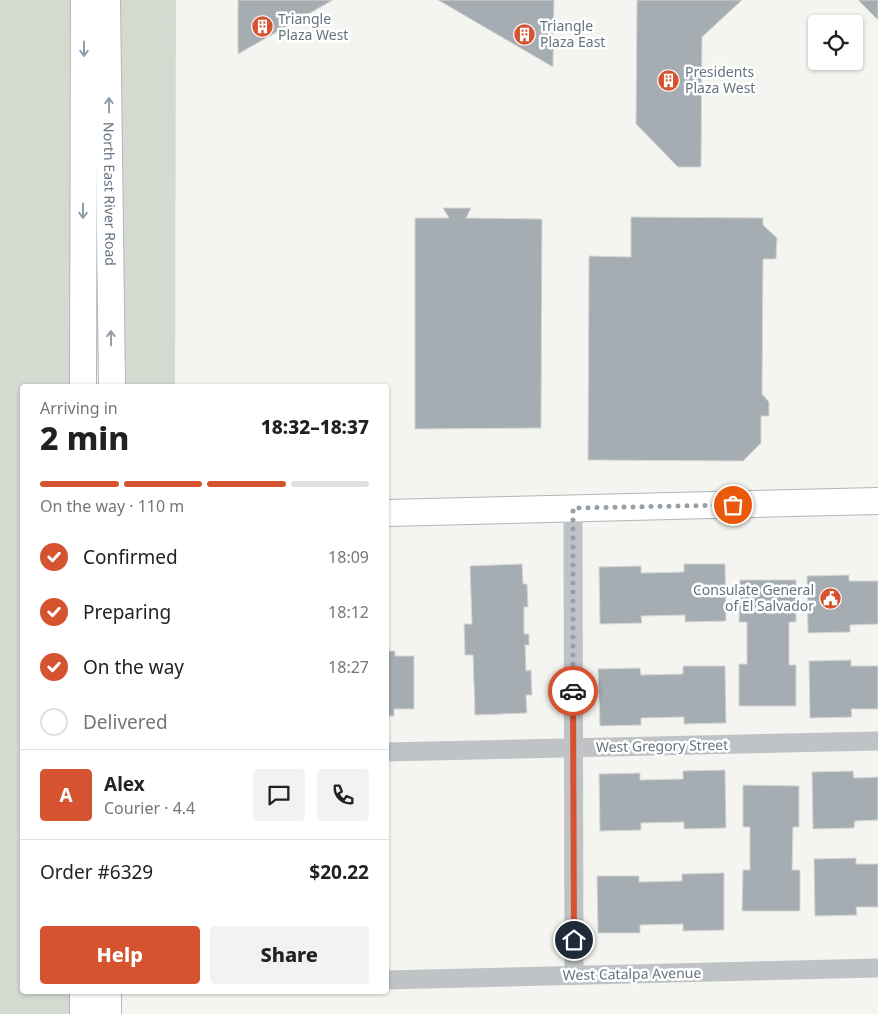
<!DOCTYPE html>
<html lang="en">
<head>
<meta charset="utf-8">
<style>
  :root { --surface:#fff; --page:#f2f2f2; --text:#222; --muted:#767676; --line:#e0e0e0; --accent:#d5532f }
  body { margin:0; font-family:"Noto Sans",sans-serif; background:var(--page); color:var(--text); height:100vh; display:flex; flex-direction:column; font-size:19px; white-space:nowrap }
  * { box-sizing:border-box; margin:0 }
  p { font-size:16px; color:var(--muted) }
  .icon { flex:none; width:28px; height:28px; fill:none; stroke:currentColor; stroke-width:2; stroke-linecap:round; stroke-linejoin:round }
  .map { position:relative; flex:1; overflow:hidden }
  .side { position:absolute; left:20px; top:384px; width:369px; height:610px; display:flex; flex-direction:column; background:var(--surface); border-radius:5px; box-shadow:0 1px 4px #0004 }
  .side>* { flex:none }
  .tools { position:absolute; left:808px; top:15px; display:grid; gap:10px }
  .tools a { display:grid; place-items:center; width:55px; height:55px; border-radius:5px; background:var(--surface); box-shadow:0 1px 4px #0004; font-size:25px }
  .pin { position:absolute; display:grid; place-items:center; width:42px; height:42px; color:#fff; margin:-21px; border:2px solid #fff; border-radius:50%; box-shadow:0 1px 5px #0007 }
  .courier { position:absolute; display:grid; place-items:center; width:50px; height:50px; margin:-25px; border:4px solid #d5532f; border-radius:50%; background:#fff; color:#222; box-shadow:0 1px 6px #0007 }
  .headline em { font-style:normal; font-weight:800 }
  .headline div { display:flex; flex-direction:column-reverse }
  .headline { display:flex; align-items:center; justify-content:space-between; height:85px; padding:0 20px }
  h1 { font-size:32px; font-weight:800; line-height:38px }
  .bar { display:grid; grid-template-columns:repeat(4,1fr); gap:8px 5px; align-content:center; height:60px; padding:0 20px }
  .bar i { height:6px; border-radius:4px; background:var(--line) }
  .bar .current { background:var(--accent) }
  .bar p { grid-column:span 4 }
  .line { display:flex; align-items:center; gap:12px; padding:0 20px; border-top:1px solid var(--line) }
  .line div { flex:1 }
  .round { display:grid; place-items:center; flex:none; width:52px; height:52px; border-radius:5px; background:var(--page) }
  ol { padding:0 20px; list-style:none }
  li { display:flex; align-items:center; gap:15px; height:55px }
  li p { margin-inline-start:auto }
  li .icon { padding:5px; border-radius:50%; background:var(--accent); color:#fff; stroke-width:4 }
  li:last-child { color:var(--muted) }
  li i { width:28px; height:28px; border:2px solid var(--line); border-radius:50% }
  .button { display:flex; gap:10px; margin-top:auto; padding:10px 20px }
  .button a { flex:1; height:58px; border-radius:5px; background:var(--accent); color:#fff; font-size:20px; font-weight:800; line-height:58px; text-align:center }
  .button a+a { background:var(--page); color:var(--text) }
  .map>svg:first-child { display:block }
  .green { fill:#d5dad1 }
  .building { fill:#a6adb2; stroke:#d5d5d3 }
  .lines { fill:none; stroke-linecap:round; stroke-linejoin:round }
  .secondary-casing { stroke:#b2b6ba; stroke-width:28 }
  .street { stroke:#bfc3c6; stroke-width:19 }
  .secondary { stroke:#fff; stroke-width:26 }
  .oneway { stroke:#939da5 }
  .done { stroke:#97a0a7; stroke-width:5; stroke-dasharray:0 9 }
  .route { stroke:#d5532f; stroke-width:6 }
  .labels { text-anchor:middle; stroke-width:5; stroke-linejoin:round; paint-order:stroke }
  .poi-label { font-size:14px; fill:#65737f; stroke:#fff; text-anchor:start }
  .street-label { font-size:14px; fill:#65737f; stroke:#fff }
</style>
</head>
<body>
<div class="map">
<svg width="878" height="1014" viewBox="0 0 878 1014">
  <rect width="100%" height="100%" fill="#f4f4f0"/>
  <path class="green" d="M0 0H74L72 386H22V991H73V1014H0Z
    M118 0H176L175 386H120Z"/>
  <path class="building" d="M238 0H333L238 54Z
    M438 0H554L553 67Z
    M637 0H742L702 37 701 167H678L636 124Z
    M858 0H878V20Z
    M443 208H471L466 218 542 219 541 428 415 429V218H449Z
    M631 217 763 218V225L777 238 776 259H763L762 394 769 402V416H761V443L743 461 588 460 589 256 631 257Z
    M522 564 523 584H527L528 607H524V634H529V645H525L526 671 531 670 532 695H526L527 713 475 715 473 655H465L464 624H472L470 566Z
    M684 564H725L726 621 685 622V615L641 616 642 623 600 624 599 567 641 566V573L684 572Z
    M849 575V581H878V624L850 625V632L808 633 807 576Z
    M740 580H796V622H789V665H796V706H739V664H747V622H739Z
    M386 651H395V656H414V709H394V716H386Z
    M851 660V666H878V709H851L852 717 810 718 809 661Z
    M683 666H725L726 723 684 724V717L641 718V725L600 726 598 669 640 668 641 675 683 674Z
    M725 770 726 828 684 829V822L641 823V830L600 831 599 774 640 773V780L683 779V771Z
    M853 771 854 778 878 777V820L855 821 854 828 813 829 812 772Z
    M743 785 799 786V827H793L792 870H800V911H742L743 870H750V827H743Z
    M856 858V864H878V907H856L857 915 815 916 814 859Z
    M724 873V930L683 931V924L640 925V933H598L597 876H639V882L682 881V874Z"/>
  <g class="lines">
    <defs>
      <g id="secondary">
        <path id="s1" d="M107 0 112 386"/>
        <path d="M83 386 84 0"/>
        <path d="M386 513 878 501"/>
        <path d="M83 1014V991"/>
        <path d="M108 1014V991"/>
      </g>
    </defs>
    <use href="#secondary" class="secondary-casing"/>
    <path class="street" d="M573 508 574 976
      M386 752 878 741
      M386 980 878 968"/>
    <use href="#secondary" class="secondary"/>
  </g>
  <defs><path id="oneway-shaft" d="M-6 0H5M1.5-3L5.5 0L1.5 3" fill="none" stroke-width="1.6" stroke-linecap="round" stroke-linejoin="round" transform="scale(1.25)"/></defs>
  <g class="oneway">
    <use href="#oneway-shaft" transform="translate(84 49) rotate(90)"/>
    <use href="#oneway-shaft" transform="translate(109 105) rotate(-91)"/>
    <use href="#oneway-shaft" transform="translate(83 211) rotate(90)"/>
    <use href="#oneway-shaft" transform="translate(111 338) rotate(-91)"/>
  </g>
  <g class="lines">
    <path class="done" d="M573 691V508L733 505"/>
    <path class="route" d="M573 691 574 940"/>
  </g>
  <defs>
    <symbol id="building-disc" viewBox="-11 -11 22 22"><circle r="9.5" fill="#d5532f" stroke="#fff"/><path d="M-4-6H4V6H1V3H-1V6H-4ZM-2.5-4.3h1.7v1.8h-1.7ZM.8-4.3h1.7v1.8H.8ZM-2.5-1h1.7V.8h-1.7ZM.8-1h1.7V.8H.8Z" fill="#fff"/></symbol>
    <symbol id="civic-disc" viewBox="-11 -11 22 22"><circle r="9.5" fill="#d5532f" stroke="#fff"/><path d="M-.6-6.5H3V-4.5H.6V-3L4-1V1h2V6H-6V1h2V-1L-.6-3ZM-1.2 2.5V6h2.4V2.5Z" fill="#fff"/></symbol>
  </defs>
  <g fill-rule="evenodd">
    <use href="#building-disc" x="250" y="14" width="25" height="25"/>
    <use href="#building-disc" x="512" y="22" width="25" height="25"/>
    <use href="#building-disc" x="656" y="68" width="25" height="25"/>
    <use href="#civic-disc" x="818" y="586" width="25" height="25"/>
  </g>
  <g class="labels">
    <g class="poi-label">
      <text x="278" y="24">Triangle<tspan x="278" dy="16">Plaza West</tspan></text>
      <text x="540" y="31">Triangle<tspan x="540" dy="16">Plaza East</tspan></text>
      <text x="685" y="77">Presidents<tspan x="685" dy="16">Plaza West</tspan></text>
      <text x="814" y="595" text-anchor="end">Consulate General<tspan x="814" dy="16">of El Salvador</tspan></text>
    </g>
    <g class="street-label">
      <text dy="5" stroke="none"><textPath href="#s1" startOffset="194">North East River Road</textPath></text>
      <text transform="translate(662 746) rotate(-1)" y="5">West Gregory Street</text>
      <text transform="translate(632 974) rotate(-1)" y="5">West Catalpa Avenue</text>
    </g>
  </g>
</svg>
<div class="tools">
<a><svg class="icon" aria-label="locate" viewBox="0 0 24 24"><circle cx="12" cy="12" r="6"/><path d="M12 2v4M12 18v4M2 12h4M18 12h4"/></svg></a>
</div>
<div class="pin" style="left:733px;top:505px;background:#ea580c"><svg class="icon" aria-label="bag" viewBox="0 0 24 24"><path d="M5 8h14l-1 12H6zM9 8a3 3 0 0 1 6 0"/></svg></div>
<div class="pin" style="left:574px;top:940px;background:#1f2937"><svg class="icon" aria-label="home" viewBox="0 0 24 24"><path d="M3 11l9-7 9 7M6 9v11h12V9"/></svg></div>
<div class="courier" style="left:573px;top:691px"><svg class="icon" aria-label="car" viewBox="0 0 24 24"><path d="M5 17H2v-5l4-1 3-4h7l3 4 3 1v5h-3M9 17h6M6 11h13"/><circle cx="7" cy="17" r="2"/><circle cx="17" cy="17" r="2"/></svg></div>
<section class="side">
<div class="headline"><div><h1>2 min</h1><p>Arriving in</p></div><em>18:32–18:37</em></div>
<div class="bar"><i class="current"></i><i class="current"></i><i class="current"></i><i></i><p>On the way · 110 m</p></div>
<ol>
<li><svg class="icon" aria-label="check" viewBox="0 0 24 24"><path d="M5 12l5 5 9-10"/></svg>Confirmed<p>18:09</p></li>
<li><svg class="icon" aria-label="check" viewBox="0 0 24 24"><path d="M5 12l5 5 9-10"/></svg>Preparing<p>18:12</p></li>
<li><svg class="icon" aria-label="check" viewBox="0 0 24 24"><path d="M5 12l5 5 9-10"/></svg>On the way<p>18:27</p></li>
<li><i></i>Delivered</li>
</ol>
<div class="line" style="height:90px"><b class="round" style="background:var(--accent);color:#fff">A</b><div><b>Alex</b><p>Courier · 4.4</p></div><a class="round"><svg class="icon" aria-label="chat" viewBox="0 0 24 24"><path d="M4 5h16v11H9l-5 4z"/></svg></a><a class="round"><svg class="icon" aria-label="phone" viewBox="0 0 24 24"><path d="M5 4h4l2 5-3 2q2 4 5 5l2-3 5 2v4C11 20 4 13 5 4z"/></svg></a></div>
<div class="line" style="height:65px"><div>Order #6329</div><b>$20.22</b></div>
<div class="button"><a>Help</a><a>Share</a></div>
</section>
</div>
</body>
</html>
